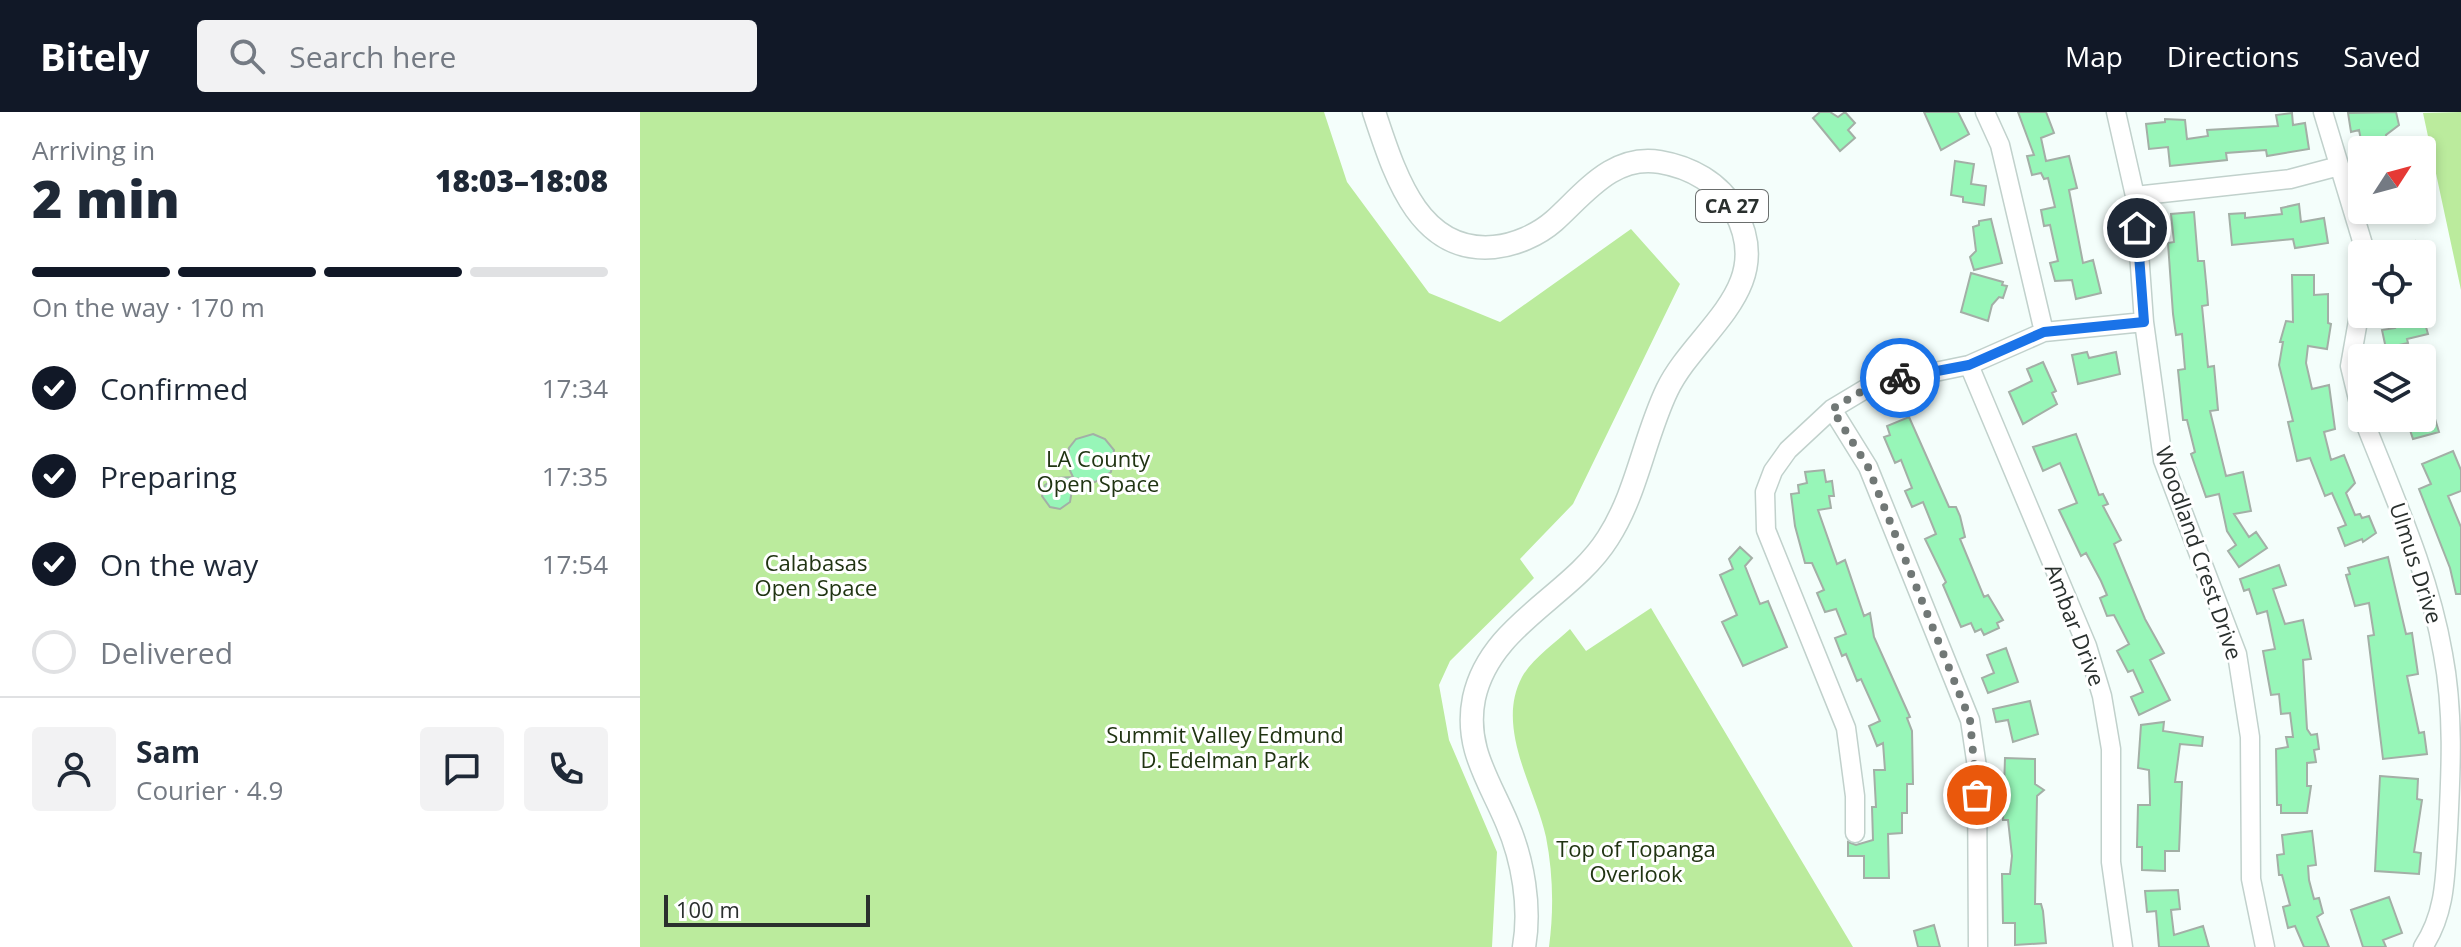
<!DOCTYPE html>
<html lang="en">
<head>
<meta charset="utf-8">
<style>
  :root { --surface:#fff; --page:#f2f2f3; --text:#1f2937; --muted:#747a83; --line:#e0e1e3; --accent:#111827 }
  body { margin:0; font-family:"Open Sans",sans-serif; background:var(--page); color:var(--text); height:100vh; display:flex; flex-direction:column; font-size:30px; white-space:nowrap }
  * { box-sizing:border-box; margin:0 }
  p { font-size:26px; color:var(--muted) }
  .icon { flex:none; width:44px; height:44px; fill:none; stroke:currentColor; stroke-width:2; stroke-linecap:round; stroke-linejoin:round }
  .map { position:relative; flex:1; overflow:hidden }
  .details { display:flex; flex-direction:column; background:var(--surface); width:640px }
  .details>* { flex:none }
  .needle { width:52px; rotate:54deg }
  .fabs { position:absolute; left:1708px; top:24px; display:grid; gap:16px }
  .fabs a { display:grid; place-items:center; width:88px; height:88px; border-radius:8px; background:var(--surface); box-shadow:0 4px 12px #0003; font-size:40px }
  .scale { position:absolute; left:24px; bottom:20px; width:206px; box-sizing:border-box; padding-left:8px; border:4px solid #2a302e; border-top:0; font-size:22px; line-height:28px; white-space:nowrap; color:#2a302e; -webkit-text-stroke:6px #fff; paint-order:stroke }
  .pin { position:absolute; display:grid; place-items:center; width:68px; height:68px; color:#fff; margin:-34px; border:4px solid #fff; border-radius:50%; box-shadow:0 2px 8px #0007 }
  .courier { position:absolute; display:grid; place-items:center; width:80px; height:80px; margin:-40px; border:6px solid #1a73e8; border-radius:50%; background:#fff; color:#222; box-shadow:0 2px 10px #0007 }
  .head em { font-style:normal; font-weight:800 }
  .head div { display:flex; flex-direction:column-reverse }
  .head { display:flex; align-items:center; justify-content:space-between; height:136px; padding:0 32px }
  h1 { font-size:52px; font-weight:800; line-height:60px }
  .bar { display:grid; grid-template-columns:repeat(4,1fr); gap:12px 8px; align-content:center; height:96px; padding:0 32px }
  .bar i { height:10px; border-radius:6px; background:var(--line) }
  .bar .current { background:var(--accent) }
  .bar p { grid-column:span 4 }
  .line { display:flex; align-items:center; gap:20px; padding:0 32px; border-top:2px solid var(--line) }
  .line div { flex:1 }
  .round { display:grid; place-items:center; flex:none; width:84px; height:84px; border-radius:8px; background:var(--page) }
  ol { padding:0 32px; list-style:none }
  li { display:flex; align-items:center; gap:24px; height:88px }
  li p { margin-inline-start:auto }
  li .icon { padding:8px; border-radius:50%; background:var(--accent); color:#fff; stroke-width:4 }
  li:last-child { color:var(--muted) }
  li i { width:44px; height:44px; border:4px solid var(--line); border-radius:50% }
  header { display:flex; align-items:center; gap:48px; box-sizing:border-box; height:112px; padding:0 40px; background:var(--accent); color:#fff }
  header strong { font-size:38px }
  nav { display:flex; gap:44px; margin-inline-start:auto; font-size:28px }
  .search { width:560px; height:72px; background:var(--page); display:flex; align-items:center; gap:20px; box-sizing:border-box; padding:0 28px; border-radius:8px; color:var(--muted); font-size:30px }
  main { display:flex; flex:1; min-height:0 }
  .map>svg:first-child { display:block }
  .green { fill:#bbeb9d }
  .building { fill:#97f6b8; stroke:#a3afa6; stroke-width:2 }
  .lines { fill:none; stroke-linecap:round; stroke-linejoin:round }
  .minor-casing { stroke:#c1d1cc; stroke-width:21 }
  .major-casing { stroke:#c1d1cc; stroke-width:25 }
  .minor { stroke:#fff; stroke-width:18 }
  .major { stroke:#fff; stroke-width:22 }
  .done { stroke:#717876; stroke-width:8; stroke-dasharray:0 14.4 }
  .route { stroke:#1a73e8; stroke-width:10 }
  .labels { text-anchor:middle; stroke-width:6; stroke-linejoin:round; paint-order:stroke }
  .shield { fill:#fff; stroke:#6a6e6d; stroke-width:2 }
  .shield-label { font-size:20px; font-weight:bold; fill:#2a302e }
  .park-label { font-size:22px; fill:#203412; stroke:#fff }
  .street-label { font-size:22px; fill:#2a302e; stroke:#fff }
</style>
</head>
<body>
<header>
<strong>Bitely</strong>
<div class="search"><svg class="icon" aria-label="search" viewBox="0 0 24 24"><circle cx="10" cy="10" r="6"/><path d="M15 15l6 6"/></svg>Search here</div>
<nav><a>Map</a><a>Directions</a><a>Saved</a></nav>
</header>
<main>
<section class="details">
<div class="head"><div><h1>2 min</h1><p>Arriving in</p></div><em>18:03–18:08</em></div>
<div class="bar"><i class="current"></i><i class="current"></i><i class="current"></i><i></i><p>On the way · 170 m</p></div>
<ol>
<li><svg class="icon" aria-label="check" viewBox="0 0 24 24"><path d="M5 12l5 5 9-10"/></svg>Confirmed<p>17:34</p></li>
<li><svg class="icon" aria-label="check" viewBox="0 0 24 24"><path d="M5 12l5 5 9-10"/></svg>Preparing<p>17:35</p></li>
<li><svg class="icon" aria-label="check" viewBox="0 0 24 24"><path d="M5 12l5 5 9-10"/></svg>On the way<p>17:54</p></li>
<li><i></i>Delivered</li>
</ol>
<div class="line" style="height:144px"><a class="round"><svg class="icon" aria-label="person" viewBox="0 0 24 24"><circle cx="12" cy="8" r="4"/><path d="M4 21q1-7 8-7t8 7"/></svg></a><div><b>Sam</b><p>Courier · 4.9</p></div><a class="round"><svg class="icon" aria-label="chat" viewBox="0 0 24 24"><path d="M4 5h16v11H9l-5 4z"/></svg></a><a class="round"><svg class="icon" aria-label="phone" viewBox="0 0 24 24"><path d="M5 4h4l2 5-3 2q2 4 5 5l2-3 5 2v4C11 20 4 13 5 4z"/></svg></a></div>
</section>
<div class="map">
<svg width="1821" height="835" viewBox="0 0 1821 835">
  <rect width="100%" height="100%" fill="#f4fefb"/>
  <path class="green" d="M0 0H684L707 70 789 181 860 210 991 117 1040 172 933 392 880 447 894 466 810 549 799 573 809 628 857 740 852 835H0Z
    M1821 0V178L1783 1Z
    M1011 496 1213 835H909C914 798 913 761 906 725 895 675 855 616 882 565 892 547 915 531 930 517L946 539Z"/>
  <path class="building" d="M1180 0H1190L1198 5 1205 0 1215 11 1208 18 1215 26 1200 39 1173 6Z
    M1284 0H1318L1329 22 1301 38Z
    M1378 0H1406L1414 21 1401 26 1406 49 1429 44 1437 76 1429 78 1443 151 1453 148 1461 181 1436 187 1432 168 1415 169 1410 151 1418 149 1410 113 1404 114 1401 98 1415 95 1408 66 1404 67 1401 61 1392 63 1387 44 1394 43Z
    M1756 0 1759 13 1746 23 1749 38H1723L1719 18 1711 20 1708 1Z
    M1652 1 1653 13 1665 11 1669 37 1627 44 1626 38 1586 41 1587 48 1530 54 1528 35 1509 37 1506 12 1525 10V7L1545 8 1547 27 1568 24 1567 18 1638 14 1636 3Z
    M1315 49 1334 52 1331 72 1346 74 1344 93 1323 90V85L1311 83Z
    M1659 92 1661 110 1684 106 1688 131 1655 136 1653 127 1592 133 1589 102 1605 101V106L1642 102 1641 96Z
    M1554 100 1558 149H1564L1567 180 1568 193 1562 194 1568 255 1574 254 1578 298 1570 299 1586 364 1603 360 1611 399 1594 402 1609 425 1616 420 1627 436 1599 455 1588 439 1596 433 1587 419 1579 382 1566 385 1551 342 1555 340 1547 308H1543L1538 258 1545 257 1542 222 1536 223 1533 202 1528 131 1534 130 1531 102Z
    M1351 107 1362 151 1334 158 1330 145 1336 139 1333 115 1339 113V109Z
    M1775 129 1778 142H1739L1738 137Z
    M1331 161 1363 170 1362 173 1367 174 1363 186 1359 185 1352 193 1348 209 1321 200Z
    M1652 163H1674V183L1688 182V211L1691 212 1687 237 1668 234 1666 251 1672 277 1689 273 1695 317 1684 320 1691 348 1704 343 1715 371 1706 381 1715 403 1720 402 1722 406 1729 404 1736 421 1723 430 1722 427 1705 434 1698 416 1706 413 1692 381 1685 384 1670 346 1657 349 1648 310 1653 309 1639 253 1643 230H1640L1646 209 1653 210Z
    M1758 202H1787L1790 214 1786 215 1788 222 1767 227 1768 231 1759 233 1763 246H1748L1742 218 1755 216 1753 209 1759 208Z
    M1447 240 1449 246 1476 240 1480 262 1438 272 1432 243Z
    M1403 250 1416 279 1412 281 1417 292 1383 312 1369 280 1392 269 1387 257Z
    M1782 274H1785L1799 320 1773 327 1766 306H1782Z
    M1269 305 1309 395H1316L1320 404 1325 425 1320 427 1344 485 1348 483 1363 508 1357 511 1359 516 1344 523 1341 517 1335 520 1331 511 1321 515 1303 473 1306 470 1285 427 1296 422 1283 390 1272 395 1265 379 1272 376 1261 348 1255 351 1244 325 1250 323 1247 314Z
    M453 322 465 327 474 338 471 360 455 370 434 366 430 390 420 397 410 395 402 384 405 373 415 366 433 365 427 352 429 336 436 327Z
    M1436 322 1459 383 1463 382 1468 392 1463 394 1481 428 1474 432 1505 507 1524 541 1510 548 1530 588 1499 603 1491 585 1503 580 1493 558 1488 560 1477 539 1489 532 1474 503 1467 504 1460 486 1467 483 1461 469 1446 441 1441 444 1419 398 1437 391 1420 351 1403 359 1393 335Z
    M1813 339 1821 358V379L1808 384 1821 415V482H1816L1810 456 1779 377 1791 372 1782 352Z
    M1184 358 1186 370 1192 369 1194 384H1189L1191 396 1178 398 1197 452 1205 448 1224 504 1230 501 1234 525 1270 605 1267 606 1272 619 1273 672H1267V701H1262V721L1248 722 1249 766H1224V744H1208V730L1216 733 1233 728 1232 695H1236L1234 658H1245L1243 631 1237 634 1229 614 1240 609 1221 567 1217 569 1206 542 1202 544 1195 526 1206 522 1196 497 1185 500 1177 481 1184 478 1172 451H1165L1155 414 1151 382 1159 381 1158 373 1167 371 1165 360Z
    M1100 435 1112 446 1105 454 1120 492 1128 489 1147 535 1103 554 1082 510 1097 503 1080 463 1093 457 1089 447Z
    M1748 445 1766 522 1772 521 1778 562 1767 564 1779 621 1784 620 1787 642 1743 647 1728 524 1734 523 1729 491 1715 494 1706 463 1710 462 1708 456Z
    M1639 453 1646 473 1633 477 1645 512 1663 508 1671 547 1663 548 1667 617 1671 623 1677 622 1679 637 1674 638 1676 650 1667 651V674H1671L1667 701H1641V693H1637L1636 637 1648 635 1646 625H1653L1650 601 1641 602 1639 582 1631 583 1623 539 1635 537 1627 499 1617 502 1609 477 1604 479 1600 467Z
    M1366 536 1378 570 1348 581 1342 566 1354 561 1347 543Z
    M1390 589 1398 622 1373 630 1368 608 1356 610 1353 597Z
    M1524 610 1523 619 1563 625 1562 634 1540 632 1535 670H1542L1539 739H1525V759L1502 758V735H1497L1498 693H1510V687L1509 658 1498 656 1501 613Z
    M1365 646 1395 647V672L1404 678 1397 684 1395 792H1401L1403 799 1406 831 1375 833V811H1363L1362 762H1370L1372 744 1368 708H1363Z
    M1740 664 1778 667 1777 687 1782 688 1774 740 1781 741 1779 762 1735 759Z
    M1672 719 1676 753 1668 754 1669 768 1674 787 1679 786 1683 801 1677 805 1689 835H1664L1655 814 1648 816 1643 795 1650 793 1642 763H1639L1637 743 1644 742 1642 723Z
    M1538 778 1540 797 1531 798 1534 823 1563 814 1569 835H1519L1516 799 1507 800 1505 779Z
    M1749 785 1762 821 1743 828 1746 835H1723L1711 798Z
    M1294 813 1300 835H1278L1274 819Z"/>
  <g class="lines">
    <defs>
      <path id="minor" d="M1345 0 1360 33 1404 220
        M1476 0 1495 84 1504 210 1523 348 1597 542 1610 625 1611 767 1625 835
        M1683 0 1726 142
        M1495 84 1650 67 1699 54
        M1722 186 1710 254 1722 304
        M1329 253 1447 534 1462 584 1471 637V750L1483 835
        M1192 297 1228 355 1330 608 1337 655 1338 835
        M1723 306C1753 383 1789 460 1803 542 1814 600 1811 659 1808 718 1805 760 1807 799 1783 835
        M1215 721V684L1206 616 1126 418 1125 380 1133 359 1148 338 1192 297 1232 273 1329 253 1404 220 1504 210"/>
      <path id="major" d="M734 0C754 59 777 142 854 135 875 133 898 123 914 109 945 81 973 42 1020 50 1050 55 1080 71 1095 99 1137 177 1056 218 1027 278 1004 326 997 381 968 426 931 485 850 512 834 586 824 635 849 668 867 711 883 748 891 795 884 835"/>
    </defs>
    <use href="#minor" class="minor-casing"/>
    <use href="#major" class="major-casing"/>
    <use href="#minor" class="minor"/>
    <use href="#major" class="major"/>
  </g>
  <g class="lines">
    <path class="done" d="M1260 266 1232 273 1192 297 1228 355 1330 608 1337 683"/>
    <path class="route" d="M1260 266 1329 253 1404 220 1504 210 1497 116"/>
  </g>
  <g class="labels">
    <rect class="shield" x="1056" y="78" width="72" height="32" rx="6"/>
    <g class="shield-label">
      <text x="1092" y="101">CA 27</text>
    </g>
    <g class="park-label">
      <text x="458" y="355">LA County<tspan x="458" dy="25">Open Space</tspan></text>
      <text x="176" y="459">Calabasas<tspan x="176" dy="25">Open Space</tspan></text>
      <text x="585" y="631">Summit Valley Edmund<tspan x="585" dy="25">D. Edelman Park</tspan></text>
      <text x="996" y="745">Top of Topanga<tspan x="996" dy="25">Overlook</tspan></text>
    </g>
    <g class="street-label">
      <text transform="translate(1559 441) rotate(71)" y="8">Woodland Crest Drive</text>
      <text transform="translate(1776 451) rotate(72)" y="8">Ulmus Drive</text>
      <text transform="translate(1435 513) rotate(69)" y="8">Ambar Drive</text>
    </g>
  </g>
</svg>
<div class="fabs">
<a><svg class="needle" viewBox="-14 -14 28 28"><path d="M0-13l5 13h-10z" fill="#e53935"/><path d="M0 13l5-13h-10z" fill="#747a83"/></svg></a>
<a><svg class="icon" aria-label="locate" viewBox="0 0 24 24"><circle cx="12" cy="12" r="6"/><path d="M12 2v4M12 18v4M2 12h4M18 12h4"/></svg></a>
<a><svg class="icon" aria-label="layers" viewBox="0 0 24 24"><path d="M12 4l9 5-9 5-9-5zM3 14l9 5 9-5"/></svg></a>
</div>
<div class="scale">100 m</div>
<div class="pin" style="left:1337px;top:683px;background:#ea580c"><svg class="icon" aria-label="bag" viewBox="0 0 24 24"><path d="M5 8h14l-1 12H6zM9 8a3 3 0 0 1 6 0"/></svg></div>
<div class="pin" style="left:1497px;top:116px;background:#1f2937"><svg class="icon" aria-label="home" viewBox="0 0 24 24"><path d="M3 11l9-7 9 7M6 9v11h12V9"/></svg></div>
<div class="courier" style="left:1260px;top:266px"><svg class="icon" aria-label="bike" viewBox="0 0 24 24"><circle cx="6" cy="16" r="4"/><circle cx="18" cy="16" r="4"/><path d="M6 16l4-8h5l3 8M10 8l3 8H6M13 5h3"/></svg></div>
</div>
</main>
</body>
</html>
